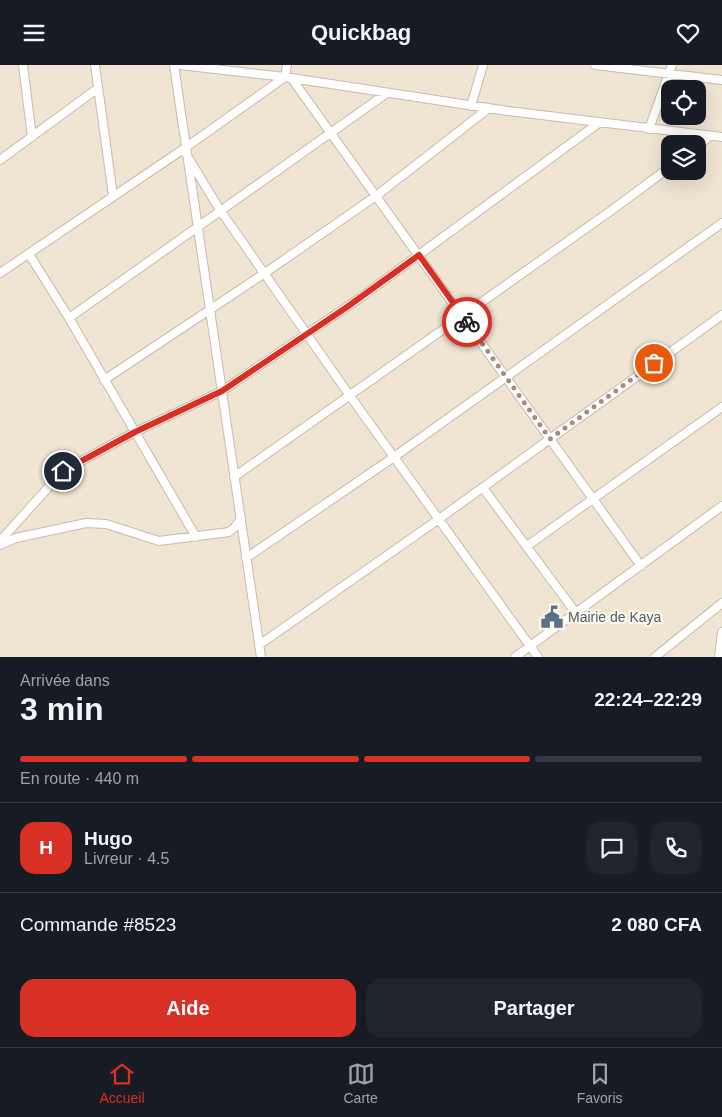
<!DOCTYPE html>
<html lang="fr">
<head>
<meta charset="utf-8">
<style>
  :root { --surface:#171b24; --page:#20242c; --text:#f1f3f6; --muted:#9ea1a6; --line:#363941; --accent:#d93025 }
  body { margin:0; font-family:Arial,sans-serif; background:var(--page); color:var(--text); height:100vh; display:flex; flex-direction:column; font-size:19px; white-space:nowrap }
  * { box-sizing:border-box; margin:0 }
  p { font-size:16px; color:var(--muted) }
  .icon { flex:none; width:28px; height:28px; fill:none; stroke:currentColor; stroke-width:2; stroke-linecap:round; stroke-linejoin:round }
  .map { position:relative; height:592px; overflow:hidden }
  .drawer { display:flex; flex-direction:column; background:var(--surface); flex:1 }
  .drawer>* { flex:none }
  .tools { position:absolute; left:661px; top:15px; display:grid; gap:10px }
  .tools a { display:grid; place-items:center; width:45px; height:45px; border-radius:10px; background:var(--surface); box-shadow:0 5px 20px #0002; font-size:25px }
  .pin { position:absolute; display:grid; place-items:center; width:42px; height:42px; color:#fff; margin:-21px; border:2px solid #fff; border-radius:50%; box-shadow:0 1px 5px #0007 }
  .courier { position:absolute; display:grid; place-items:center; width:50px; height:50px; margin:-25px; border:4px solid #d93025; border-radius:50%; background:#fff; color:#222; box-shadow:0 1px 6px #0007 }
  .summary em { font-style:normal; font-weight:600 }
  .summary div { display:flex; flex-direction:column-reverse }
  .summary { display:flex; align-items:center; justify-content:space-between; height:85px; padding:0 20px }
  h1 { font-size:32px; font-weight:600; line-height:38px }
  .bar { display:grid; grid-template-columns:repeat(4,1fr); gap:8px 5px; align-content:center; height:60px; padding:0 20px }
  .bar i { height:6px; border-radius:4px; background:var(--line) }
  .bar .selected { background:var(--accent) }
  .bar p { grid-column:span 4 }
  .line { display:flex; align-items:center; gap:12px; padding:0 20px; border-top:1px solid var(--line) }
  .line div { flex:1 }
  .round { display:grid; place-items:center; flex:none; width:52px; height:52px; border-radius:15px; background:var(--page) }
  .action { display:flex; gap:10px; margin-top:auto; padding:10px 20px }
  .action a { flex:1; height:58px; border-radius:15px; background:var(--accent); color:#fff; font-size:20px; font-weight:600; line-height:58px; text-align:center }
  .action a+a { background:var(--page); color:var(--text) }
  header { display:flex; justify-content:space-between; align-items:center; height:65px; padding:0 20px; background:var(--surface); font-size:22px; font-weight:600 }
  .menu { display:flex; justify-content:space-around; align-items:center; height:70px; border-top:1px solid var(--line); background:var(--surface); font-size:14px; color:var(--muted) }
  .menu a { display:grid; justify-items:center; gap:2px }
  .menu .selected { color:var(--accent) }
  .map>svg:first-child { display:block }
  .residential { fill:#f0e4d3; fill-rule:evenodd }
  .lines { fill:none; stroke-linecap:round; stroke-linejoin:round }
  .street-casing { stroke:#c9baab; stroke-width:10 }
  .street { stroke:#fff; stroke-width:8 }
  .done { stroke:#9f8f81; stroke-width:5; stroke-dasharray:0 9 }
  .route { stroke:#d93025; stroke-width:6 }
  .labels { text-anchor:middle; stroke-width:4.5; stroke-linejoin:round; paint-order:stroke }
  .service-label { font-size:14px; fill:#4e5e75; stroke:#fdf6e9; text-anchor:start }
</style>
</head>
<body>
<header><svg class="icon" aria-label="menu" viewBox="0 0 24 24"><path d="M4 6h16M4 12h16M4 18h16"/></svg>Quickbag<svg class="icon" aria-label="heart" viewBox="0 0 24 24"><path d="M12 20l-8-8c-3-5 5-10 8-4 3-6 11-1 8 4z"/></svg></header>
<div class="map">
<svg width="722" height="592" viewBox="0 0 722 592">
  <rect width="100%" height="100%" fill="#f9f2e4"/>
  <path class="residential" d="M0 0H722V592H0ZM670 24H698V51H670ZM670 79H698V106H670Z"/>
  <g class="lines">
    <defs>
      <path id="street" d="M23 0 32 72
        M95 0 113 131
        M174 0 261 592
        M180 0 285 12 287 0
        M595 0 722 15
        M292 14 641 501
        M471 41 483 0
        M649 64 672 0
        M698 81 710 71
        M186 89 220 145 350 331 538 592
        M0 95 98 23
        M29 189 69 253 196 472
        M0 208 185 83 285 12 508 46 722 72
        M69 253 387 28
        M104 315 265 208 376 131 489 43
        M234 412 612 145 670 102
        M483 423 576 548
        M0 476 63 406 135 367 222 326 360 233 600 57
        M0 480 16 473 86 458 106 459 159 476 229 467 235 462 241 454
        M527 481 722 342
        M246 493 394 392 722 158
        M259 580 439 454 722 250
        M515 592 722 441
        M655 592 722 538
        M719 592 722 567"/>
    </defs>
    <use href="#street" class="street-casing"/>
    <use href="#street" class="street"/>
  </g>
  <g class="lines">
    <path class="done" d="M467 257 550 374 654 298"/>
    <path class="route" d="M63 406 135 367 222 326 347 242 419 190 467 257"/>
  </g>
  <defs>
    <symbol id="civic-bare" viewBox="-9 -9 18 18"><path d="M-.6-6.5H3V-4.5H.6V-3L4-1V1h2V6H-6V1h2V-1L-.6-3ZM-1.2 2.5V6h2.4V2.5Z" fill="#5c6f8a" stroke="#fdf6e9" stroke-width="2.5" paint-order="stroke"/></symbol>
  </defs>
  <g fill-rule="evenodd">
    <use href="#civic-bare" x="536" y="536" width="32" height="32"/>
  </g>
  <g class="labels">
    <g class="service-label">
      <text x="568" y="557">Mairie de Kaya</text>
    </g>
  </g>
</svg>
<div class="tools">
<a><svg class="icon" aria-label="locate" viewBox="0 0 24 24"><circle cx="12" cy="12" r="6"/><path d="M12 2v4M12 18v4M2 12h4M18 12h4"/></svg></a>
<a><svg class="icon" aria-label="layers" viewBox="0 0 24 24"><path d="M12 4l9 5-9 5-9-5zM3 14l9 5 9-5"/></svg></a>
</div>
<div class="pin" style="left:654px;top:298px;background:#ea580c"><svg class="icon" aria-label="bag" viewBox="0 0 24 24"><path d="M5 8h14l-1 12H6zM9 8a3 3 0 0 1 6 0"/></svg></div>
<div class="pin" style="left:63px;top:406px;background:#1f2937"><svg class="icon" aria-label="home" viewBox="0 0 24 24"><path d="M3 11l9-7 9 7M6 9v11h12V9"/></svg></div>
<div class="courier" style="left:467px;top:257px"><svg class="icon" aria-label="bike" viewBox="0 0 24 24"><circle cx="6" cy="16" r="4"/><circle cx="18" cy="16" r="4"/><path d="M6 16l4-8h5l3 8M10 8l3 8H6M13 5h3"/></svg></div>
</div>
<section class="drawer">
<div class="summary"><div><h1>3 min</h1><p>Arrivée dans</p></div><em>22:24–22:29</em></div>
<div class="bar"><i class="selected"></i><i class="selected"></i><i class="selected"></i><i></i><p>En route · 440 m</p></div>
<div class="line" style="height:90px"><b class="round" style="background:var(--accent);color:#fff">H</b><div><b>Hugo</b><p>Livreur · 4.5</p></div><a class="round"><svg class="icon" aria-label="chat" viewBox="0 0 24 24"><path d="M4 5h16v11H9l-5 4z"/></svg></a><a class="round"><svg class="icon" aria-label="phone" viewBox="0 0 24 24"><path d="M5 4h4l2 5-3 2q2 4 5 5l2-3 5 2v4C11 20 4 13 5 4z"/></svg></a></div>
<div class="line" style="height:65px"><div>Commande #8523</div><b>2 080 CFA</b></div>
<div class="action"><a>Aide</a><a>Partager</a></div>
</section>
<nav class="menu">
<a class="selected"><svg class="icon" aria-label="home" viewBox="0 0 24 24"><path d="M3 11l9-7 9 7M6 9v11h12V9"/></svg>Accueil</a>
<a><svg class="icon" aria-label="map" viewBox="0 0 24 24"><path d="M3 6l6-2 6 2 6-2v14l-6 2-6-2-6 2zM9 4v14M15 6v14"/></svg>Carte</a>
<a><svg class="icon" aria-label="saved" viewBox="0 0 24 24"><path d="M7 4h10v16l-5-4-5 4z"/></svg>Favoris</a>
</nav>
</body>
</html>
